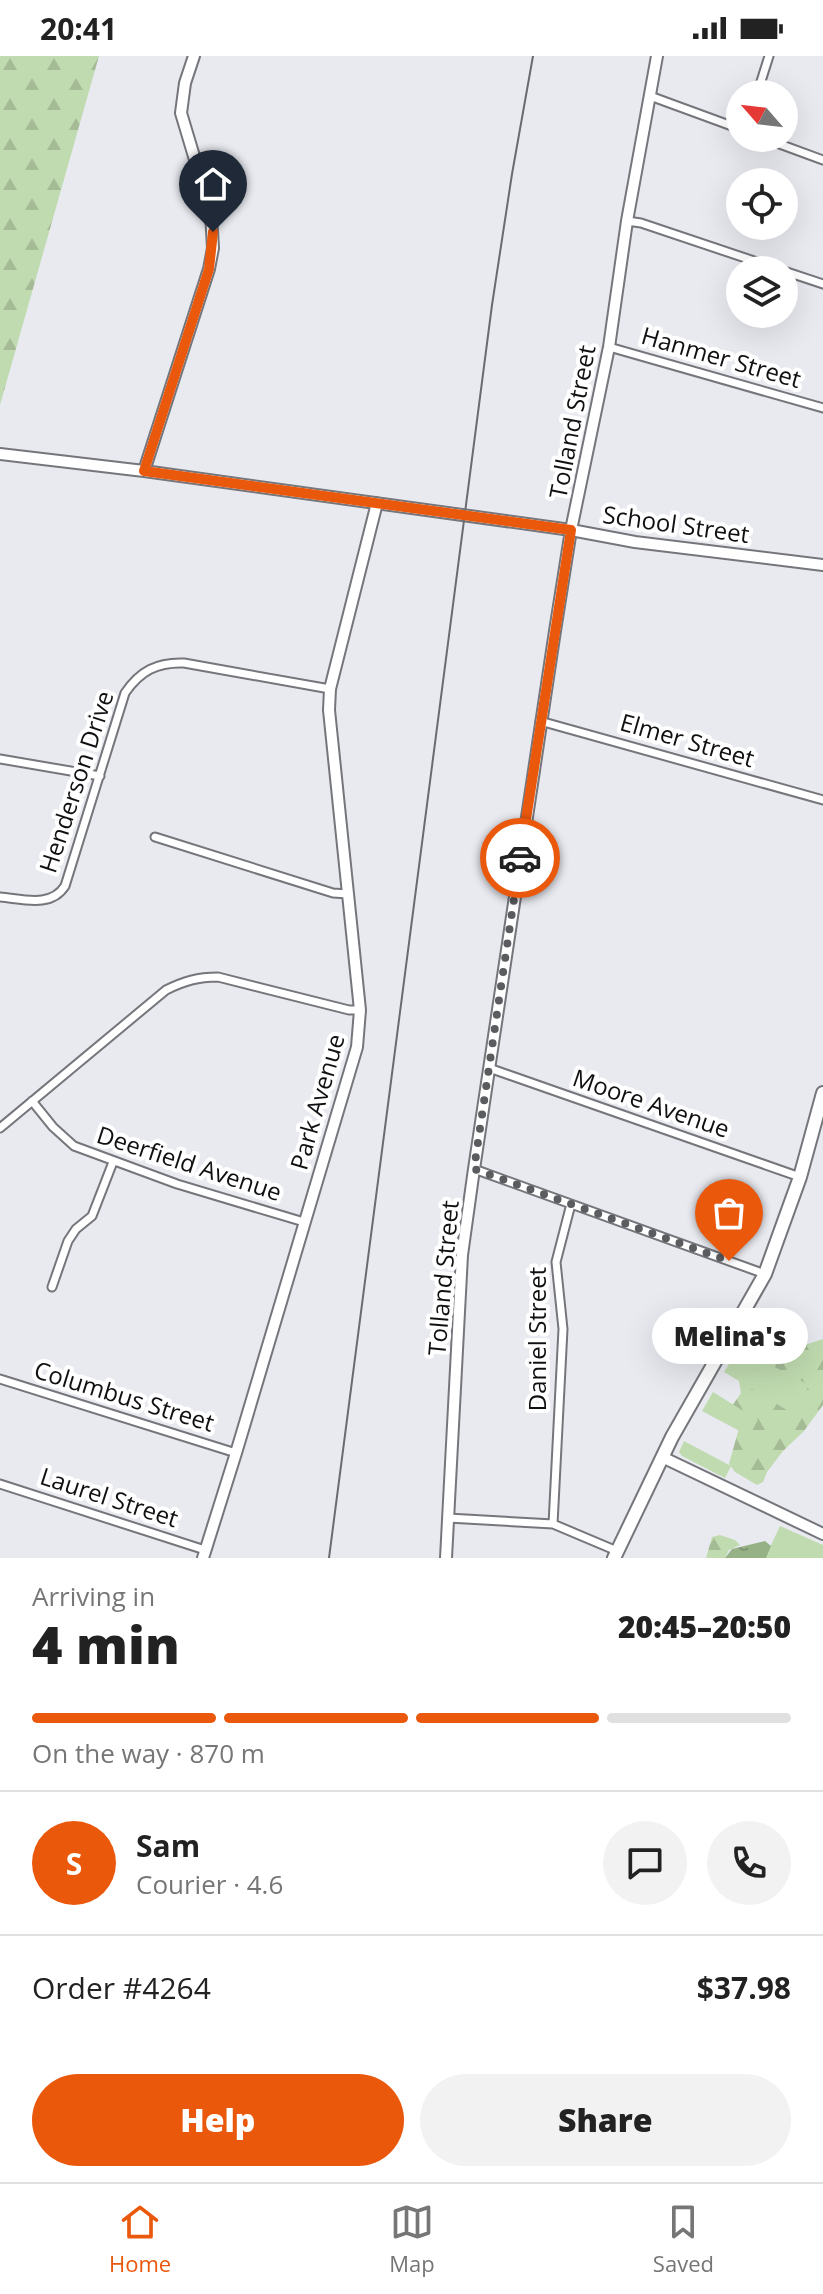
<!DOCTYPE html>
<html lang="en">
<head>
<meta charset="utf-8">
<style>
  :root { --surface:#fff; --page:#f2f2f2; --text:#222; --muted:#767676; --line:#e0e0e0; --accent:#ea580c }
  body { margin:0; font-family:"Open Sans",sans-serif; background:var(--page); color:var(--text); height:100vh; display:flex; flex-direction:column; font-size:30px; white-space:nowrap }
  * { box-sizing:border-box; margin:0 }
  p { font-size:26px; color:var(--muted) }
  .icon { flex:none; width:44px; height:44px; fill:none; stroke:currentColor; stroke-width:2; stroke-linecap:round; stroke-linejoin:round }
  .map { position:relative; height:1502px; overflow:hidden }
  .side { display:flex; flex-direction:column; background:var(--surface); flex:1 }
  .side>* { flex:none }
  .needle { width:52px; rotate:298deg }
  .tools { position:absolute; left:726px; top:24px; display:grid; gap:16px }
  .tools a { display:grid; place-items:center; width:72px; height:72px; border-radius:50%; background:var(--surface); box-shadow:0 8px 32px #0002; font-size:40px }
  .pin { position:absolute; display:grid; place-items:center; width:68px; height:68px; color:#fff; margin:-82px -34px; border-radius:50% 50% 50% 0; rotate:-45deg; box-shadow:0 0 8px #0007 }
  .pin .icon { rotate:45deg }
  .courier { position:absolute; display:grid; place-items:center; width:80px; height:80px; margin:-40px; border:6px solid #ea580c; border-radius:50%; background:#fff; color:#222; box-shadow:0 2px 10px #0007 }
  .bubble { position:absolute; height:56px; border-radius:28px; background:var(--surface); box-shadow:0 8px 32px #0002; font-size:26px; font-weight:800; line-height:56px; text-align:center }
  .overview em { font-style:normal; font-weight:800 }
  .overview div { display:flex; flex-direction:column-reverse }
  .overview { display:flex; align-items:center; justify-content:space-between; height:136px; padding:0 32px }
  h1 { font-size:52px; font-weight:800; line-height:60px }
  .bar { display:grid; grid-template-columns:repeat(4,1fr); gap:12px 8px; align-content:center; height:96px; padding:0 32px }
  .bar i { height:10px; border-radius:6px; background:var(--line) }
  .bar .selected { background:var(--accent) }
  .bar p { grid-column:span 4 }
  .line { display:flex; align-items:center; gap:20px; padding:0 32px; border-top:2px solid var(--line) }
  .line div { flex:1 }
  .round { display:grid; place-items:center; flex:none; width:84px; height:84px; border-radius:42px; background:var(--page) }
  .primary-button { display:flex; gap:16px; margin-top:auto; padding:16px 32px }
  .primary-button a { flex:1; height:92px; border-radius:48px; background:var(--accent); color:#fff; font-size:32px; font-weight:800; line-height:92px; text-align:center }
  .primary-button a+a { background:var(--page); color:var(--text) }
  .status { display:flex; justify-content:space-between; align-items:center; height:56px; padding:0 40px; background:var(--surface); direction:ltr }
  .status svg { height:22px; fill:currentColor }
  .dock { display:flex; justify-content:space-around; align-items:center; height:112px; border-top:2px solid var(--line); background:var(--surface); font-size:22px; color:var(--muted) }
  .dock a { display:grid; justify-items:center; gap:4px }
  .dock .selected { color:var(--accent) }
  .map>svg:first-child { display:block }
  .forest { fill:url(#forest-firs) }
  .green { fill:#c0dbb0 }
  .water { fill:url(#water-ripples) }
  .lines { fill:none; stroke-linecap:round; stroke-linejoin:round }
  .street-casing { stroke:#75767c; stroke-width:11 }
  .secondary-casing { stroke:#75767c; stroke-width:14 }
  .primary-casing { stroke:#75767c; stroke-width:16 }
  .street { stroke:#fff; stroke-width:7 }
  .secondary { stroke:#fff; stroke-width:10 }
  .primary { stroke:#fff; stroke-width:12 }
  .rail { stroke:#6a6b6f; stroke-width:2 }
  .done { stroke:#5b5c60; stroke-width:8; stroke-dasharray:0 14.4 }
  .route { stroke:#ea580c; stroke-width:10 }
  .labels { text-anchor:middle; stroke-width:8; stroke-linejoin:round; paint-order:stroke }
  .street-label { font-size:24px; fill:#0f1012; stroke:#fff }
</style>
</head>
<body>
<div class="status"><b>20:41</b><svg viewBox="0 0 49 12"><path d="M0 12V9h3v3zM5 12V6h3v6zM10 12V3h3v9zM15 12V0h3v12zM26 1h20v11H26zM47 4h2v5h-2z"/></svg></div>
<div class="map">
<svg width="823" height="1502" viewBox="0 0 823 1502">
  <defs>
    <pattern id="forest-firs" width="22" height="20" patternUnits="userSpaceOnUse" patternTransform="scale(2)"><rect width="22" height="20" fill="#c0dbb0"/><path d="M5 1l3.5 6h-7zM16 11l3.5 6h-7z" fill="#a4bb96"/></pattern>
    <pattern id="water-ripples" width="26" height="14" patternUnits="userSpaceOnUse" patternTransform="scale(2)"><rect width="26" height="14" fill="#96b186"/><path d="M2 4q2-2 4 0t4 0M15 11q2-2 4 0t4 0" fill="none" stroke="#809773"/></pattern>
  </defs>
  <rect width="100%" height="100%" fill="#e8eaf0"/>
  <path class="forest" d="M0 0H99L0 349Z
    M823 1283V1349L804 1375 783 1395 767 1416 763 1426 757 1429 735 1416 729 1408 739 1372 732 1350 741 1337 739 1325 751 1298 781 1297 795 1288H808Z
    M720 1479 735 1484 740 1489 729 1494 725 1502H706L712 1481Z"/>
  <path class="green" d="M739 1292 809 1329 795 1359 724 1316Z
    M713 1336 758 1364 749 1380 702 1355Z
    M684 1385 731 1410 725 1422 682 1400 679 1396Z
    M780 1470 823 1489V1502H765Z"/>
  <path class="water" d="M765 1485 771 1490 766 1502H725L732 1493Z"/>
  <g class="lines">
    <defs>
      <path id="street" d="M757 38 769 0
        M650 40 740 73
        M763 82 823 104
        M627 165 641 167 781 214
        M784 215 823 228
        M609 291 823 352
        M540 665 823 744
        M0 703 100 720
        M155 781 333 837 348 838
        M0 841C23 843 51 852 65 830L125 637C140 615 157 606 184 607L330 633
        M489 1012 800 1121
        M32 1045 53 1071 74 1090 177 1128 304 1166
        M0 1072 166 934C184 925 198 921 218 921L349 954H360
        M474 1113 765 1218
        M52 1231 68 1185 76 1173 92 1160 113 1106
        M0 1323 236 1397
        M0 1428 205 1494
        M448 1462 553 1468 617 1495
        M553 1468 563 1273 556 1206 571 1148"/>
      <path id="secondary" d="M0 398 144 415 571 474 635 486 823 509
        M144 415 209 213 213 192 211 157 181 57 185 27 194 0
        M662 1401 823 1478
        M203 1502 236 1397 357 991 360 954 329 654 330 633 377 447
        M446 1502 462 1199 474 1113 555 575 571 474 609 291 627 165 657 0"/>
      <path id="primary" d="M614 1502 672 1381 765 1218 800 1121 823 1037"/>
    </defs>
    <use href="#street" class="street-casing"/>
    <use href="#secondary" class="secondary-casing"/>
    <use href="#primary" class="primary-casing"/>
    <use href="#street" class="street"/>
    <use href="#secondary" class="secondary"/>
    <use href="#primary" class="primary"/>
    <path class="rail" d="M329 1502 492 249 512 118 533 0"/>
  </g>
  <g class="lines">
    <path class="done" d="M520 802 474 1113 729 1205"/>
    <path class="route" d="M213 176 209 213 144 415 571 474 520 802"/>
  </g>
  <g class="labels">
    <g class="street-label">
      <text transform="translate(721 302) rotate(16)" y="8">Hanmer Street</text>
      <text transform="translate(573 366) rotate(-79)" y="8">Tolland Street</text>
      <text transform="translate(676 469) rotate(8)" y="8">School Street</text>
      <text transform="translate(687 685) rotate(16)" y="8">Elmer Street</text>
      <text transform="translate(77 726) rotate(-72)" y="8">Henderson Drive</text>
      <text transform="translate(318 1046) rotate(-74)" y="8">Park Avenue</text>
      <text transform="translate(651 1048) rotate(19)" y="8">Moore Avenue</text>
      <text transform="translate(189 1108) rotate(18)" y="8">Deerfield Avenue</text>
      <text transform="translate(444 1222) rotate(-85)" y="8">Tolland Street</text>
      <text transform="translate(538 1283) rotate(-90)" y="8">Daniel Street</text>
      <text transform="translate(124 1341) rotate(17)" y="8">Columbus Street</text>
      <text transform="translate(109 1442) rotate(18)" y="8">Laurel Street</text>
    </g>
  </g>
</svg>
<div class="tools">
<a><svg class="needle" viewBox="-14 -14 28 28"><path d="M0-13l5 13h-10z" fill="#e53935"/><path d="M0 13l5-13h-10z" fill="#767676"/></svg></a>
<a><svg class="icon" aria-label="locate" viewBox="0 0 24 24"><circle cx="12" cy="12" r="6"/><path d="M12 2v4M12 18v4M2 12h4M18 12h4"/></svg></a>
<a><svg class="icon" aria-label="layers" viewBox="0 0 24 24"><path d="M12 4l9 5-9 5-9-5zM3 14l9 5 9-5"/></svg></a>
</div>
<div class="pin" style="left:729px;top:1205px;background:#ea580c"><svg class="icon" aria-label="bag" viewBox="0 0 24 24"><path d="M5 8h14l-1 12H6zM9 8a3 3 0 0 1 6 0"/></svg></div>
<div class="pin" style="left:213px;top:176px;background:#1f2937"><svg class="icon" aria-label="home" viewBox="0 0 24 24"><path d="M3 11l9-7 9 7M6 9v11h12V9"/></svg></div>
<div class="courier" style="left:520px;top:802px"><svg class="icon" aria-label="car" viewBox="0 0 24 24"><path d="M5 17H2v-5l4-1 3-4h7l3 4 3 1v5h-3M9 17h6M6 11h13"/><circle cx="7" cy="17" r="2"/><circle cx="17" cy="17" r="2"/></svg></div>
<div class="bubble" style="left:652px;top:1252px;width:156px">Melina's</div>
</div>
<section class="side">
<div class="overview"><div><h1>4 min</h1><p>Arriving in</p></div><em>20:45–20:50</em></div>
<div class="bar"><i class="selected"></i><i class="selected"></i><i class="selected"></i><i></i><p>On the way · 870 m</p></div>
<div class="line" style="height:144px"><b class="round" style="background:var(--accent);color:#fff">S</b><div><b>Sam</b><p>Courier · 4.6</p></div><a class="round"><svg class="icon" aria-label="chat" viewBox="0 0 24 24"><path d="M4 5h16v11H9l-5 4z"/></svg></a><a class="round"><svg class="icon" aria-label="phone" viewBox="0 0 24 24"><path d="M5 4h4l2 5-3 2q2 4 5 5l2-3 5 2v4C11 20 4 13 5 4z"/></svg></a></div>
<div class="line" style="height:104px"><div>Order #4264</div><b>$37.98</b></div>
<div class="primary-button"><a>Help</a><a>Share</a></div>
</section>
<nav class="dock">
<a class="selected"><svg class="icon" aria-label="home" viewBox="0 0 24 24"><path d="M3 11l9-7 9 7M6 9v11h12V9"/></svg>Home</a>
<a><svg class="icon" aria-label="map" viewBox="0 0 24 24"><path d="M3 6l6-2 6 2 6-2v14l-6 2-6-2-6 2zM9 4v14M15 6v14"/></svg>Map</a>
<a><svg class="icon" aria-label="saved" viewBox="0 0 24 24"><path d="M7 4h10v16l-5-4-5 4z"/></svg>Saved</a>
</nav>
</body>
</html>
